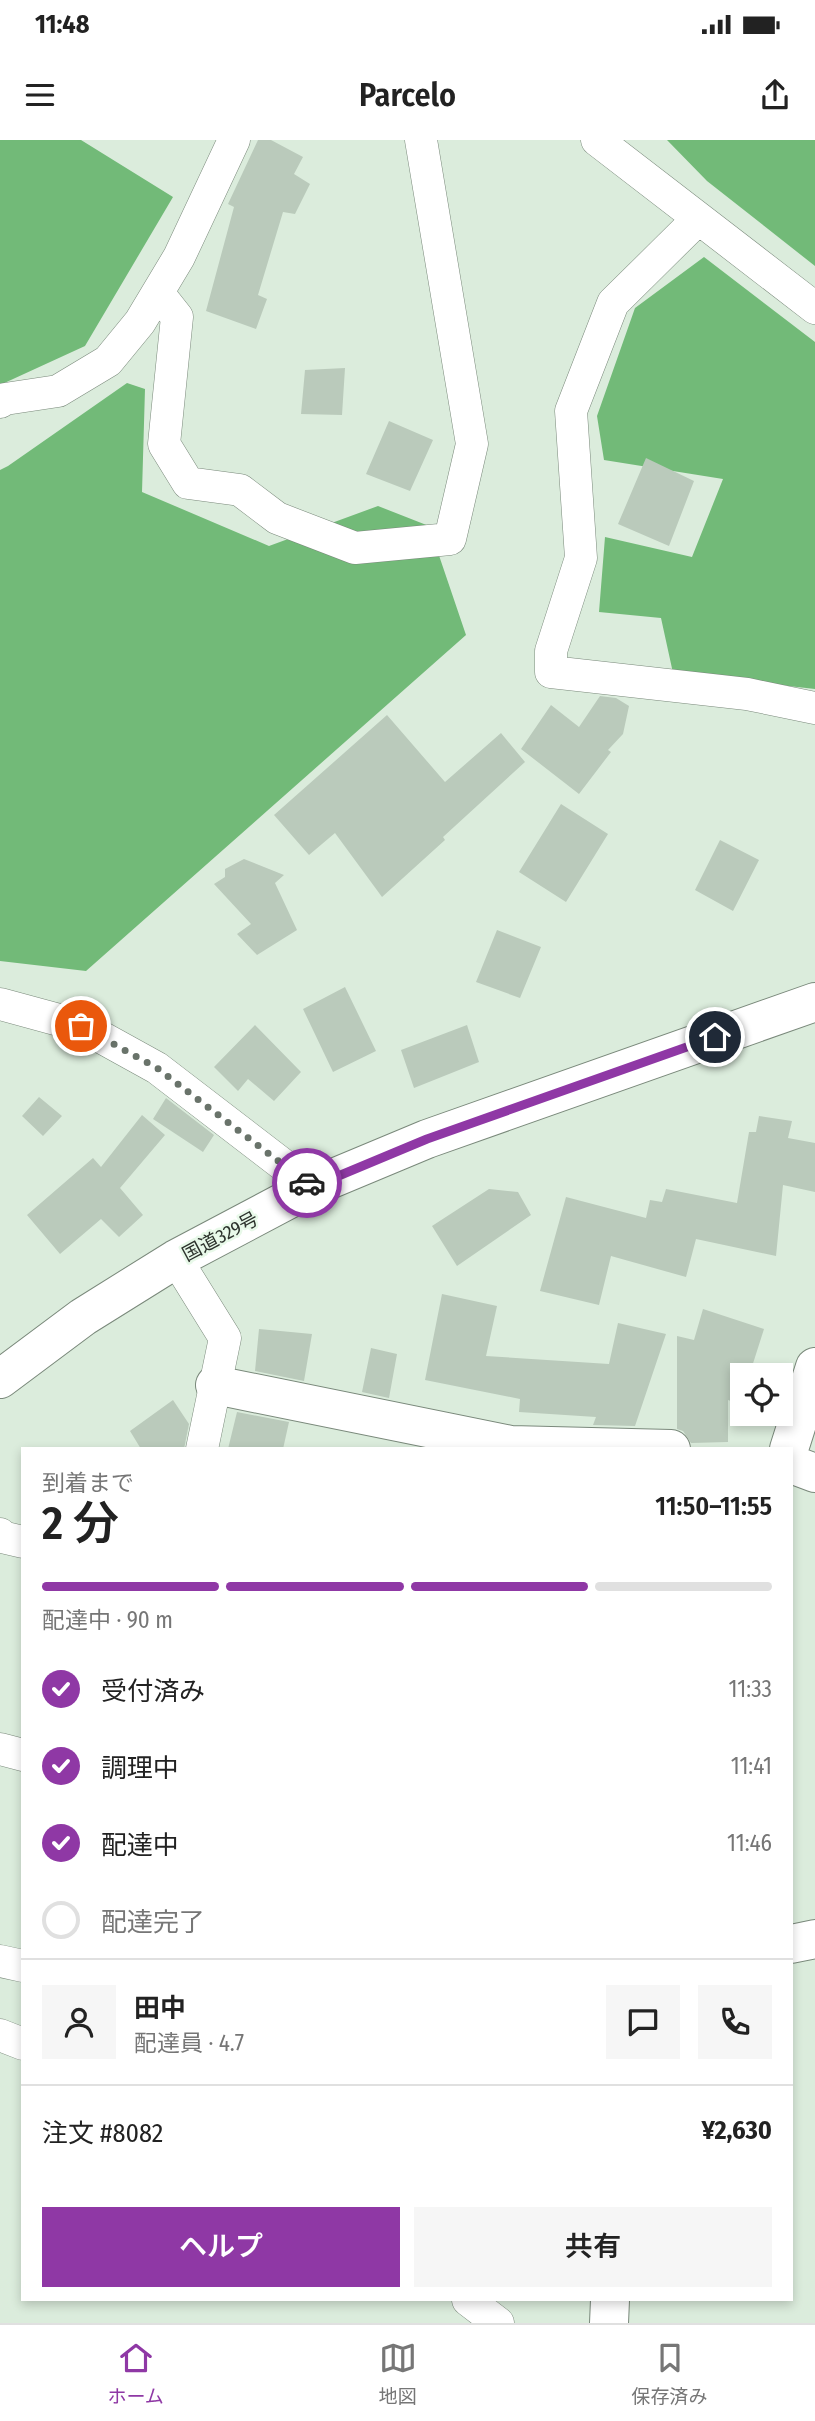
<!DOCTYPE html>
<html lang="ja">
<head>
<meta charset="utf-8">
<style>
  :root { --surface:#fff; --page:#f6f6f6; --text:#222; --muted:#767676; --line:#e0e0e0; --accent:#8f38a5 }
  body { margin:0; font-family:"Fira Sans Condensed","Noto Sans JP",sans-serif; background:var(--page); color:var(--text); height:100vh; display:flex; flex-direction:column; font-size:26px; white-space:nowrap }
  * { box-sizing:border-box; margin:0 }
  p { font-size:23px; color:var(--muted) }
  .icon { flex:none; width:38px; height:38px; fill:none; stroke:currentColor; stroke-width:2; stroke-linecap:round; stroke-linejoin:round }
  .map { position:relative; flex:1; overflow:hidden }
  .sheet { position:absolute; left:21px; top:1307px; width:772px; height:854px; display:flex; flex-direction:column; background:var(--surface); border-radius:0px; box-shadow:0 4px 10px #0003 }
  .sheet>* { flex:none }
  .buttons { position:absolute; left:730px; top:1223px; display:grid; gap:14px }
  .buttons a { display:grid; place-items:center; width:63px; height:63px; border-radius:0px; background:var(--surface); box-shadow:0 4px 10px #0003; font-size:35px }
  .pin { position:absolute; display:grid; place-items:center; width:60px; height:60px; color:#fff; margin:-30px; border:4px solid #fff; border-radius:50%; box-shadow:0 2px 7px #0007 }
  .courier { position:absolute; display:grid; place-items:center; width:70px; height:70px; margin:-35px; border:5px solid #8f38a5; border-radius:50%; background:#fff; color:#222; box-shadow:0 2px 9px #0007 }
  .headline em { font-style:normal; font-weight:600 }
  .headline div { display:flex; flex-direction:column-reverse }
  .headline { display:flex; align-items:center; justify-content:space-between; height:119px; padding:0 21px }
  h1 { font-size:46px; font-weight:600; line-height:52px }
  .bar { display:grid; grid-template-columns:repeat(4,1fr); gap:10px 7px; align-content:center; height:84px; padding:0 21px }
  .bar i { height:9px; border-radius:5px; background:var(--line) }
  .bar .selected { background:var(--accent) }
  .bar p { grid-column:span 4 }
  .line { display:flex; align-items:center; gap:18px; padding:0 21px; border-top:2px solid var(--line) }
  .line div { flex:1 }
  .round { display:grid; place-items:center; flex:none; width:74px; height:74px; border-radius:0px; background:var(--page) }
  ol { padding:0 21px; list-style:none }
  li { display:flex; align-items:center; gap:21px; height:77px }
  li p { margin-inline-start:auto }
  li .icon { padding:7px; border-radius:50%; background:var(--accent); color:#fff; stroke-width:4 }
  li:last-child { color:var(--muted) }
  li i { width:38px; height:38px; border:4px solid var(--line); border-radius:50% }
  .cta { display:flex; gap:14px; margin-top:auto; padding:14px 21px }
  .cta a { flex:1; height:80px; border-radius:0px; background:var(--accent); color:#fff; font-size:28px; font-weight:600; line-height:80px; text-align:center }
  .cta a+a { background:var(--page); color:var(--text) }
  .status { display:flex; justify-content:space-between; align-items:center; height:49px; padding:0 35px; background:var(--surface); direction:ltr }
  .status svg { height:19px; fill:currentColor }
  header { display:flex; justify-content:space-between; align-items:center; height:91px; padding:0 21px; background:var(--surface); font-size:32px; font-weight:600 }
  .tab-bar { display:flex; justify-content:space-around; align-items:center; height:98px; border-top:2px solid var(--line); background:var(--surface); font-size:19px; color:var(--muted) }
  .tab-bar a { display:grid; justify-items:center; gap:4px }
  .tab-bar .selected { color:var(--accent) }
  .map>svg:first-child { display:block }
  .forest { fill:#72ba78 }
  .building { fill:#bacabb }
  .lines { fill:none; stroke-linecap:round; stroke-linejoin:round }
  .street-casing { stroke:#7a897b; stroke-width:33 }
  .secondary-casing { stroke:#7a897b; stroke-width:40 }
  .highway-casing { stroke:#7a897b; stroke-width:40 }
  .street { stroke:#fff; stroke-width:32 }
  .secondary { stroke:#fff; stroke-width:38 }
  .highway { stroke:#fff; stroke-width:38 }
  .done { stroke:#69736a; stroke-width:7; stroke-dasharray:0 12.6 }
  .route { stroke:#8f38a5; stroke-width:9 }
  .labels { text-anchor:middle; stroke-width:5; stroke-linejoin:round; paint-order:stroke }
  .street-label { font-size:19px; fill:#2c322c; stroke:#e8f9e9 }
</style>
</head>
<body>
<div class="status"><b>11:48</b><svg viewBox="0 0 49 12"><path d="M0 12V9h3v3zM5 12V6h3v6zM10 12V3h3v9zM15 12V0h3v12zM26 1h20v11H26zM47 4h2v5h-2z"/></svg></div>
<header><svg class="icon" aria-label="menu" viewBox="0 0 24 24"><path d="M4 6h16M4 12h16M4 18h16"/></svg>Parcelo<svg class="icon" aria-label="share" viewBox="0 0 24 24"><path d="M12 15V3M7 8l5-5 5 5M5 13v7h14v-7"/></svg></header>
<div class="map">
<svg width="815" height="2183" viewBox="0 0 815 2183">
  <rect width="100%" height="100%" fill="#dbecdc"/>
  <path class="forest" d="M0 0H81L173 57 85 206 0 245Z
    M667 0H815V126L707 41Z
    M704 117 815 202V549L673 533 661 478 599 472 605 397 692 417 723 339 604 320 597 276 635 168Z
    M127 243 145 249 142 352 269 406 378 366 429 386 466 495 86 831 0 821V330L8 326Z"/>
  <path class="building" d="M258 0H271L303 17 294 34 310 44 295 74 283 72 258 155 267 159 256 189 206 171 234 67 228 64Z
    M345 228 342 275 301 274 305 230Z
    M389 281 433 300 410 351 366 334Z
    M646 318 694 341 669 406 618 384Z
    M600 556 616 558 629 566 623 594 608 610 611 612 579 654 521 609 551 565 579 587Z
    M387 575 445 642 501 593 525 622 443 697 445 700 382 757 335 693 309 715 274 675Z
    M561 664 608 694 566 762 519 732Z
    M720 700 759 720 733 771 695 750Z
    M244 719 284 735 275 743 297 790 257 815 237 794 251 784 214 744 225 737V729Z
    M497 790 541 807 520 858 476 842Z
    M345 847 376 911 333 932 303 869Z
    M255 885 301 932 274 961 248 939 238 951 214 927Z
    M467 885 479 922 414 948 401 910Z
    M39 957 62 976 43 996 22 976Z
    M166 958 214 995 203 1012 153 979Z
    M142 975 165 995 120 1048 143 1075 119 1097 101 1079 60 1114 27 1075 93 1018 101 1027Z
    M759 976 792 981 788 998 815 1003V1052L783 1045 776 1116 696 1099 686 1137 611 1116 599 1165 540 1151 566 1057 646 1078 650 1060 662 1062 666 1049 737 1063 749 992H756Z
    M489 1049 518 1052 531 1075 457 1126 432 1086Z
    M442 1154 497 1166 486 1216 609 1224 618 1183 666 1194 635 1286 593 1285 596 1277 519 1272 520 1259 425 1240Z
    M703 1169 764 1189 749 1236H742V1265L728 1260V1302L691 1303 683 1291 677 1289V1196L694 1200Z
    M259 1189 312 1194 304 1241 255 1231Z
    M371 1208 397 1214 389 1258 362 1252Z
    M173 1260 189 1284 184 1309H141L130 1291Z
    M237 1272 289 1282 283 1309H228Z"/>
  <g class="lines">
    <defs>
      <path id="street" d="M597 0 815 168
        M698 79 613 163 571 271 581 418 551 511V532L747 554 815 568
        M158 153 177 177 164 304 188 343 240 350 277 378 355 408 450 399 472 304 421 0
        M0 262 5 259 58 251 108 221 140 182 179 117 234 0
        M0 864 81 886 157 928 312 1047
        M176 1119 225 1198 202 1309
        M0 1394 2 1397 23 1402
        M0 1609 23 1615
        M0 1821 23 1826
        M0 1895 23 1904
        M468 2160 498 2183"/>
      <path id="secondary" d="M215 1245 511 1305 671 1309
        M789 1309 815 1227
        M791 1324 815 1333
        M791 1804 815 1799
        M609 2183 610 2160"/>
      <path id="highway" d="M0 1239 83 1177 176 1119 312 1047 427 999 815 862"/>
    </defs>
    <use href="#street" class="street-casing"/>
    <use href="#secondary" class="secondary-casing"/>
    <use href="#highway" class="highway-casing"/>
    <use href="#street" class="street"/>
    <use href="#secondary" class="secondary"/>
    <use href="#highway" class="highway"/>
  </g>
  <g class="lines">
    <path class="done" d="M81 886 157 928 307 1043"/>
    <path class="route" d="M307 1043 312 1047 427 999 715 897"/>
  </g>
  <g class="labels">
    <g class="street-label">
      <text transform="translate(220 1096) rotate(-28)" y="7">国道329号</text>
    </g>
  </g>
</svg>
<div class="buttons">
<a><svg class="icon" aria-label="locate" viewBox="0 0 24 24"><circle cx="12" cy="12" r="6"/><path d="M12 2v4M12 18v4M2 12h4M18 12h4"/></svg></a>
</div>
<div class="pin" style="left:81px;top:886px;background:#ea580c"><svg class="icon" aria-label="bag" viewBox="0 0 24 24"><path d="M5 8h14l-1 12H6zM9 8a3 3 0 0 1 6 0"/></svg></div>
<div class="pin" style="left:715px;top:897px;background:#1f2937"><svg class="icon" aria-label="home" viewBox="0 0 24 24"><path d="M3 11l9-7 9 7M6 9v11h12V9"/></svg></div>
<div class="courier" style="left:307px;top:1043px"><svg class="icon" aria-label="car" viewBox="0 0 24 24"><path d="M5 17H2v-5l4-1 3-4h7l3 4 3 1v5h-3M9 17h6M6 11h13"/><circle cx="7" cy="17" r="2"/><circle cx="17" cy="17" r="2"/></svg></div>
<section class="sheet">
<div class="headline"><div><h1>2 分</h1><p>到着まで</p></div><em>11:50–11:55</em></div>
<div class="bar"><i class="selected"></i><i class="selected"></i><i class="selected"></i><i></i><p>配達中 · 90 m</p></div>
<ol>
<li><svg class="icon" aria-label="check" viewBox="0 0 24 24"><path d="M5 12l5 5 9-10"/></svg>受付済み<p>11:33</p></li>
<li><svg class="icon" aria-label="check" viewBox="0 0 24 24"><path d="M5 12l5 5 9-10"/></svg>調理中<p>11:41</p></li>
<li><svg class="icon" aria-label="check" viewBox="0 0 24 24"><path d="M5 12l5 5 9-10"/></svg>配達中<p>11:46</p></li>
<li><i></i>配達完了</li>
</ol>
<div class="line" style="height:126px"><a class="round"><svg class="icon" aria-label="person" viewBox="0 0 24 24"><circle cx="12" cy="8" r="4"/><path d="M4 21q1-7 8-7t8 7"/></svg></a><div><b>田中</b><p>配達員 · 4.7</p></div><a class="round"><svg class="icon" aria-label="chat" viewBox="0 0 24 24"><path d="M4 5h16v11H9l-5 4z"/></svg></a><a class="round"><svg class="icon" aria-label="phone" viewBox="0 0 24 24"><path d="M5 4h4l2 5-3 2q2 4 5 5l2-3 5 2v4C11 20 4 13 5 4z"/></svg></a></div>
<div class="line" style="height:91px"><div>注文 #8082</div><b>¥2,630</b></div>
<div class="cta"><a>ヘルプ</a><a>共有</a></div>
</section>
</div>
<nav class="tab-bar">
<a class="selected"><svg class="icon" aria-label="home" viewBox="0 0 24 24"><path d="M3 11l9-7 9 7M6 9v11h12V9"/></svg>ホーム</a>
<a><svg class="icon" aria-label="map" viewBox="0 0 24 24"><path d="M3 6l6-2 6 2 6-2v14l-6 2-6-2-6 2zM9 4v14M15 6v14"/></svg>地図</a>
<a><svg class="icon" aria-label="saved" viewBox="0 0 24 24"><path d="M7 4h10v16l-5-4-5 4z"/></svg>保存済み</a>
</nav>
</body>
</html>
